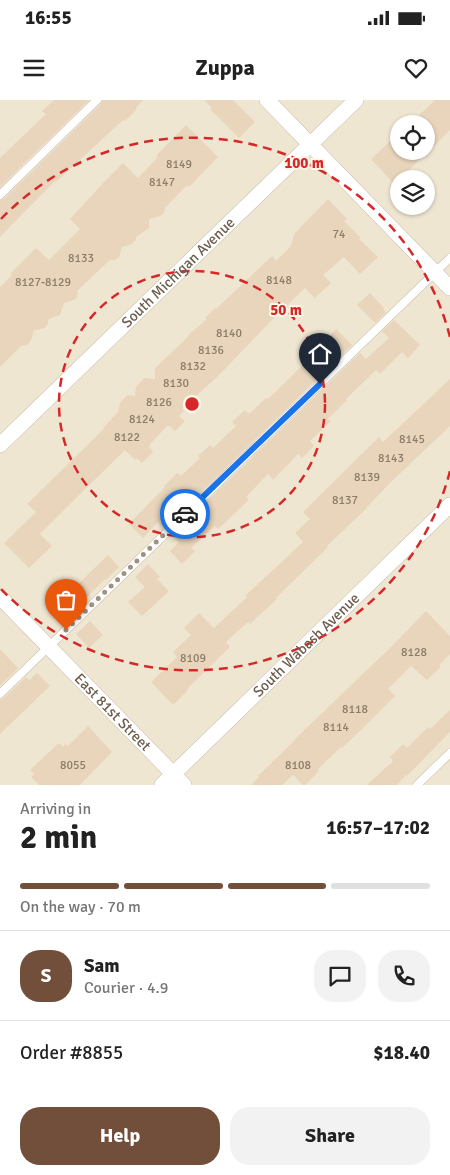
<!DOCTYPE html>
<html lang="en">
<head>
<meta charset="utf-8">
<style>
  :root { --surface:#fff; --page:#f2f2f2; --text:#222; --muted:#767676; --line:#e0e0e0; --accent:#724f3a }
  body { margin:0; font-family:Signika,sans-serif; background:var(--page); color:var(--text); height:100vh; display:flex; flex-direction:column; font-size:19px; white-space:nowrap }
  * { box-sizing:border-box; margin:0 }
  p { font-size:16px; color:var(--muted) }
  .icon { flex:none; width:28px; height:28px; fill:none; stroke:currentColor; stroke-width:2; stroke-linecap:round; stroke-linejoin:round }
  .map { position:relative; height:685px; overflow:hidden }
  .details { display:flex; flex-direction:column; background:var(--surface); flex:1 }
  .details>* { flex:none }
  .tools { position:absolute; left:390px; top:15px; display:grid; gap:10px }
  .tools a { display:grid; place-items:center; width:45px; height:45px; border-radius:50%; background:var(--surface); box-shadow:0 1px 4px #0004; font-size:25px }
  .pin { position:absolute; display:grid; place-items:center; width:42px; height:42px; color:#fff; margin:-51px -21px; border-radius:50% 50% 50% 0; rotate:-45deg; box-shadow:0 0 5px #0007 }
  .pin .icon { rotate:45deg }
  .courier { position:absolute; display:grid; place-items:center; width:50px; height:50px; margin:-25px; border:4px solid #1a73e8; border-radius:50%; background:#fff; color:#222; box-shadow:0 1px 6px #0007 }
  .overview em { font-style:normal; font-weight:800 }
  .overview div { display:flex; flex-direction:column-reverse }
  .overview { display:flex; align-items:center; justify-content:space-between; height:85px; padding:0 20px }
  h1 { font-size:32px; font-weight:800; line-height:38px }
  .bar { display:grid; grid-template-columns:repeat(4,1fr); gap:8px 5px; align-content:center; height:60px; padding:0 20px }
  .bar i { height:6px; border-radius:4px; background:var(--line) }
  .bar .active { background:var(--accent) }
  .bar p { grid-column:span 4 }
  .line { display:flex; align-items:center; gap:12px; padding:0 20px; border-top:1px solid var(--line) }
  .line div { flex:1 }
  .round { display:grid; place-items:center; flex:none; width:52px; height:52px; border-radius:20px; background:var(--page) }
  .button { display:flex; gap:10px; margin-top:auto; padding:10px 20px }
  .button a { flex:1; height:58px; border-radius:20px; background:var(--accent); color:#fff; font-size:20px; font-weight:800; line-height:58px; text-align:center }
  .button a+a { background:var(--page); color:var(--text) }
  .status { display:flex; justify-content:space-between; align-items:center; height:35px; padding:0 25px; background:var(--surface); direction:ltr }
  .status svg { height:14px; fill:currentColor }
  header { display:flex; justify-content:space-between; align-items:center; height:65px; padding:0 20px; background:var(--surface); font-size:22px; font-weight:800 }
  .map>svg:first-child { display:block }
  .residential { fill:#efe6d2; fill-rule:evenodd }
  .building { fill:#e8d5bc }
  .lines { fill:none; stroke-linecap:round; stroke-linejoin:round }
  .service-casing { stroke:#c7bcab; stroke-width:9 }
  .minor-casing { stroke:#c7bcab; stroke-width:16 }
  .service { stroke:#fff; stroke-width:8 }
  .minor { stroke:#fff; stroke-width:15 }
  .done { stroke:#9e9281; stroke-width:5; stroke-dasharray:0 9 }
  .route { stroke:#1a73e8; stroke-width:6 }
  .ring { fill:none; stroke:#d62828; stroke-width:2.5; stroke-dasharray:9 6 }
  .labels { text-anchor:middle; stroke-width:4; stroke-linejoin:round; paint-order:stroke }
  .number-label { font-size:12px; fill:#8c7b68 }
  .street-label { font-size:15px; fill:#6d5d4c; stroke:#fcf7e8 }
  .centre { fill:#d62828; stroke:#fcf7e8; stroke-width:2.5 }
  .ring-label { font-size:15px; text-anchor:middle; font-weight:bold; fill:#d62828; stroke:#fcf7e8; stroke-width:4; stroke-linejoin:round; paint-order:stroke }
</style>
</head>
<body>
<div class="status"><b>16:55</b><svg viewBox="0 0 49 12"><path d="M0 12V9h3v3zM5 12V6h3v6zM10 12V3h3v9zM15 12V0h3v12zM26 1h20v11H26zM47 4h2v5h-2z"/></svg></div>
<header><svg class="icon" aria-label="menu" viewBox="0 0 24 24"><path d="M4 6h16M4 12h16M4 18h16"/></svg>Zuppa<svg class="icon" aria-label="heart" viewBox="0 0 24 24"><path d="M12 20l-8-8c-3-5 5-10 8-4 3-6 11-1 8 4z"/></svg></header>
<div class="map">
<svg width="450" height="685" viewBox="0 0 450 685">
  <rect width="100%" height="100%" fill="#f9f4e3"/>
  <path class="residential" d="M0 0H450V685H0ZM399 24H426V51H399ZM399 79H426V106H399Z"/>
  <path class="building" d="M54 0H89L0 87V58L46 14 42 11Z
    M102 0H143L136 8 137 9 125 21 123 20 56 82 55 81 0 137V100L4 99 101 4Z
    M204 0H233L255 22 239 38 210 9 212 8Z
    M435 0H450V30L433 47 426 40V24H410Z
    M186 25 218 57 189 87 187 85 165 108 164 113 160 116 149 119V128L136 137V140L130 145 122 147 119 157 115 160H110L78 190 77 197 74 200 64 203 60 215 49 219 47 225 45 228 42 229 34 230 31 240 29 243 27 245 21 246 0 267V187L12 175 10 174 36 148 49 160 80 129 70 119 106 80 123 63 138 78 158 57 156 56Z
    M399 33V51H428L409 70 417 79H399L394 84 371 59Z
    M328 99 347 119 344 121 361 138 359 139 378 157 360 174 344 157 323 175 331 183 315 198 305 188 269 223 220 274 182 309 184 311 179 316 185 321 175 331 168 325 150 344V345L149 347 153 352 142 363 137 358 135 360 125 350 68 406 40 434 52 446 29 468 4 443 36 412 27 404 104 329 103 328 118 312 120 303 127 295 135 296 136 287 144 278 155 279V268L188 237V235L206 220V217L215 208 216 209 272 156 276 161 291 146 294 134Z
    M370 193 384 208 383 209 386 212 375 223 357 205Z
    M394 220 420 245 408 258 402 252 380 274 376 270 346 299 347 300 328 319 331 321 310 341 314 346 302 358 298 354 273 380 268 374 246 397 249 400 218 429 215 426 191 448 195 451 182 464 170 451 179 442 172 435 360 253 366 259 389 238 382 231Z
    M336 229 352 245 164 428 158 422 143 438 129 424 165 387 164 386 177 373 181 376 200 358 198 356 210 345 213 348 236 326 232 322 245 310 249 314 266 298 268 299 308 260 305 258 317 246 319 247Z
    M450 279V326L389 384 366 408H367L327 446 328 447 276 498 277 499 250 524 248 522 226 542 230 547 187 589 188 590 173 605 151 582 177 557 173 552 191 535 184 528 199 513 214 528 247 497 245 496 303 442 295 433 310 419 303 412 379 337 383 342Z
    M108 455 119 467 106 480 105 479 75 509 62 496 75 483 77 485Z
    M148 464 160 477 157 479 169 491 142 516 128 502 145 487 135 477Z
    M426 511 450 536V554L439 565 441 567 427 580 411 566 388 589 395 596 361 630 342 648 341 647 317 670 319 671 305 685H303L293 675 282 685H251L259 677 258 676 295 640V639L392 546Z
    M90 521 103 535 89 548 76 534Z
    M0 549 18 568 0 586Z
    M37 573 50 586 0 634V600L4 598 26 577 29 580Z
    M450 610V632L407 676 406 675 397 685H367L393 661 390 657 403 644 407 648 428 627 430 629Z
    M88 626 112 652 80 685H39L31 677 34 674 30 670 59 643 63 647 66 644 68 646Z"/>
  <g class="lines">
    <defs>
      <path id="service" d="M0 95 97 0
        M0 594 450 158
        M417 685 450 653"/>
      <g id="minor">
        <path d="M267 0 450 188"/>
        <path id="s1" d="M0 345 356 0"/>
        <path id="s2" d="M0 497 184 685"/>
        <path id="s3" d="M162 685 450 405"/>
      </g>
    </defs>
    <use href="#service" class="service-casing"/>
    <use href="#minor" class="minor-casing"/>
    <use href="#service" class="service"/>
    <use href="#minor" class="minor"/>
  </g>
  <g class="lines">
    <path class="done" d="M66 530 185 414"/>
    <path class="route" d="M185 414 320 284"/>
  </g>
  <g class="ring">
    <circle cx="192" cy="304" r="133"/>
    <path d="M450 371A266 266 0 0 1 1 489M1 119A266 266 0 0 1 450 237"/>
  </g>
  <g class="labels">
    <g class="number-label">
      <text x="179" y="68">8149</text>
      <text x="162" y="86">8147</text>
      <text x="339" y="138">74</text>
      <text x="81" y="162">8133</text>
      <text x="279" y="184">8148</text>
      <text x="43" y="186">8127-8129</text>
      <text x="229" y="237">8140</text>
      <text x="211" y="254">8136</text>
      <text x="193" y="270">8132</text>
      <text x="176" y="287">8130</text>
      <text x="159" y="306">8126</text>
      <text x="142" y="323">8124</text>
      <text x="127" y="341">8122</text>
      <text x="412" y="343">8145</text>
      <text x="391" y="362">8143</text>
      <text x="367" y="381">8139</text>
      <text x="345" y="404">8137</text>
      <text x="414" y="556">8128</text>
      <text x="193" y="562">8109</text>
      <text x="355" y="613">8118</text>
      <text x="336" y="631">8114</text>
      <text x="73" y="669">8055</text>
      <text x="298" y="669">8108</text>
    </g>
    <g class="street-label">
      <text dy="5" stroke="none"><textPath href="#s1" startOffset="248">South Michigan Avenue</textPath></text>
      <text dy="5" stroke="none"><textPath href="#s3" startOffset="201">South Wabash Avenue</textPath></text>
      <text dy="5" stroke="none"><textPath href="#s2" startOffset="161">East 81st Street</textPath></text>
    </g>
  </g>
  <circle cx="192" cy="304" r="8" class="centre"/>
  <g class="ring-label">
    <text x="304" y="68">100 m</text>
    <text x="286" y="215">50 m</text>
  </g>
</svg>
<div class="tools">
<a><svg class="icon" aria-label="locate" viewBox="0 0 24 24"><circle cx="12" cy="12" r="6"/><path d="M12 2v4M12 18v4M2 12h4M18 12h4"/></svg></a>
<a><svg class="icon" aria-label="layers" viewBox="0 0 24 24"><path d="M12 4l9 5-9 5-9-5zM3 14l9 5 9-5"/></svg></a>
</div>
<div class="pin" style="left:66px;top:530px;background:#ea580c"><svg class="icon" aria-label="bag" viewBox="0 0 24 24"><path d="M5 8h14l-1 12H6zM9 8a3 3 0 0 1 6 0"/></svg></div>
<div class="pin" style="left:320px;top:284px;background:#1f2937"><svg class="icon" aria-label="home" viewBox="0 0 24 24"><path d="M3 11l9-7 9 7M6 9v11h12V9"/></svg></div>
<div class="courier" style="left:185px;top:414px"><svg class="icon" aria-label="car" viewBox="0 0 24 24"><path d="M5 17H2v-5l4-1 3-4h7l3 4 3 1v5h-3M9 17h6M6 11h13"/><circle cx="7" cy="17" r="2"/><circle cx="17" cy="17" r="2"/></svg></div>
</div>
<section class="details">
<div class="overview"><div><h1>2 min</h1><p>Arriving in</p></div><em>16:57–17:02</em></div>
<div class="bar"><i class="active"></i><i class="active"></i><i class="active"></i><i></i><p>On the way · 70 m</p></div>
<div class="line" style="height:90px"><b class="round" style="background:var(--accent);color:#fff">S</b><div><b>Sam</b><p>Courier · 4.9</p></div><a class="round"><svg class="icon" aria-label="chat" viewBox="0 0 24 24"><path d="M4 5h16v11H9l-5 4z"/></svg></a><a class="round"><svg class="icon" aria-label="phone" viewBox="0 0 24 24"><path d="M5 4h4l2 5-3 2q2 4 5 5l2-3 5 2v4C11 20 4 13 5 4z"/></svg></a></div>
<div class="line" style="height:65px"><div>Order #8855</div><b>$18.40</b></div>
<div class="button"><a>Help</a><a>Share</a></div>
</section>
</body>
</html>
